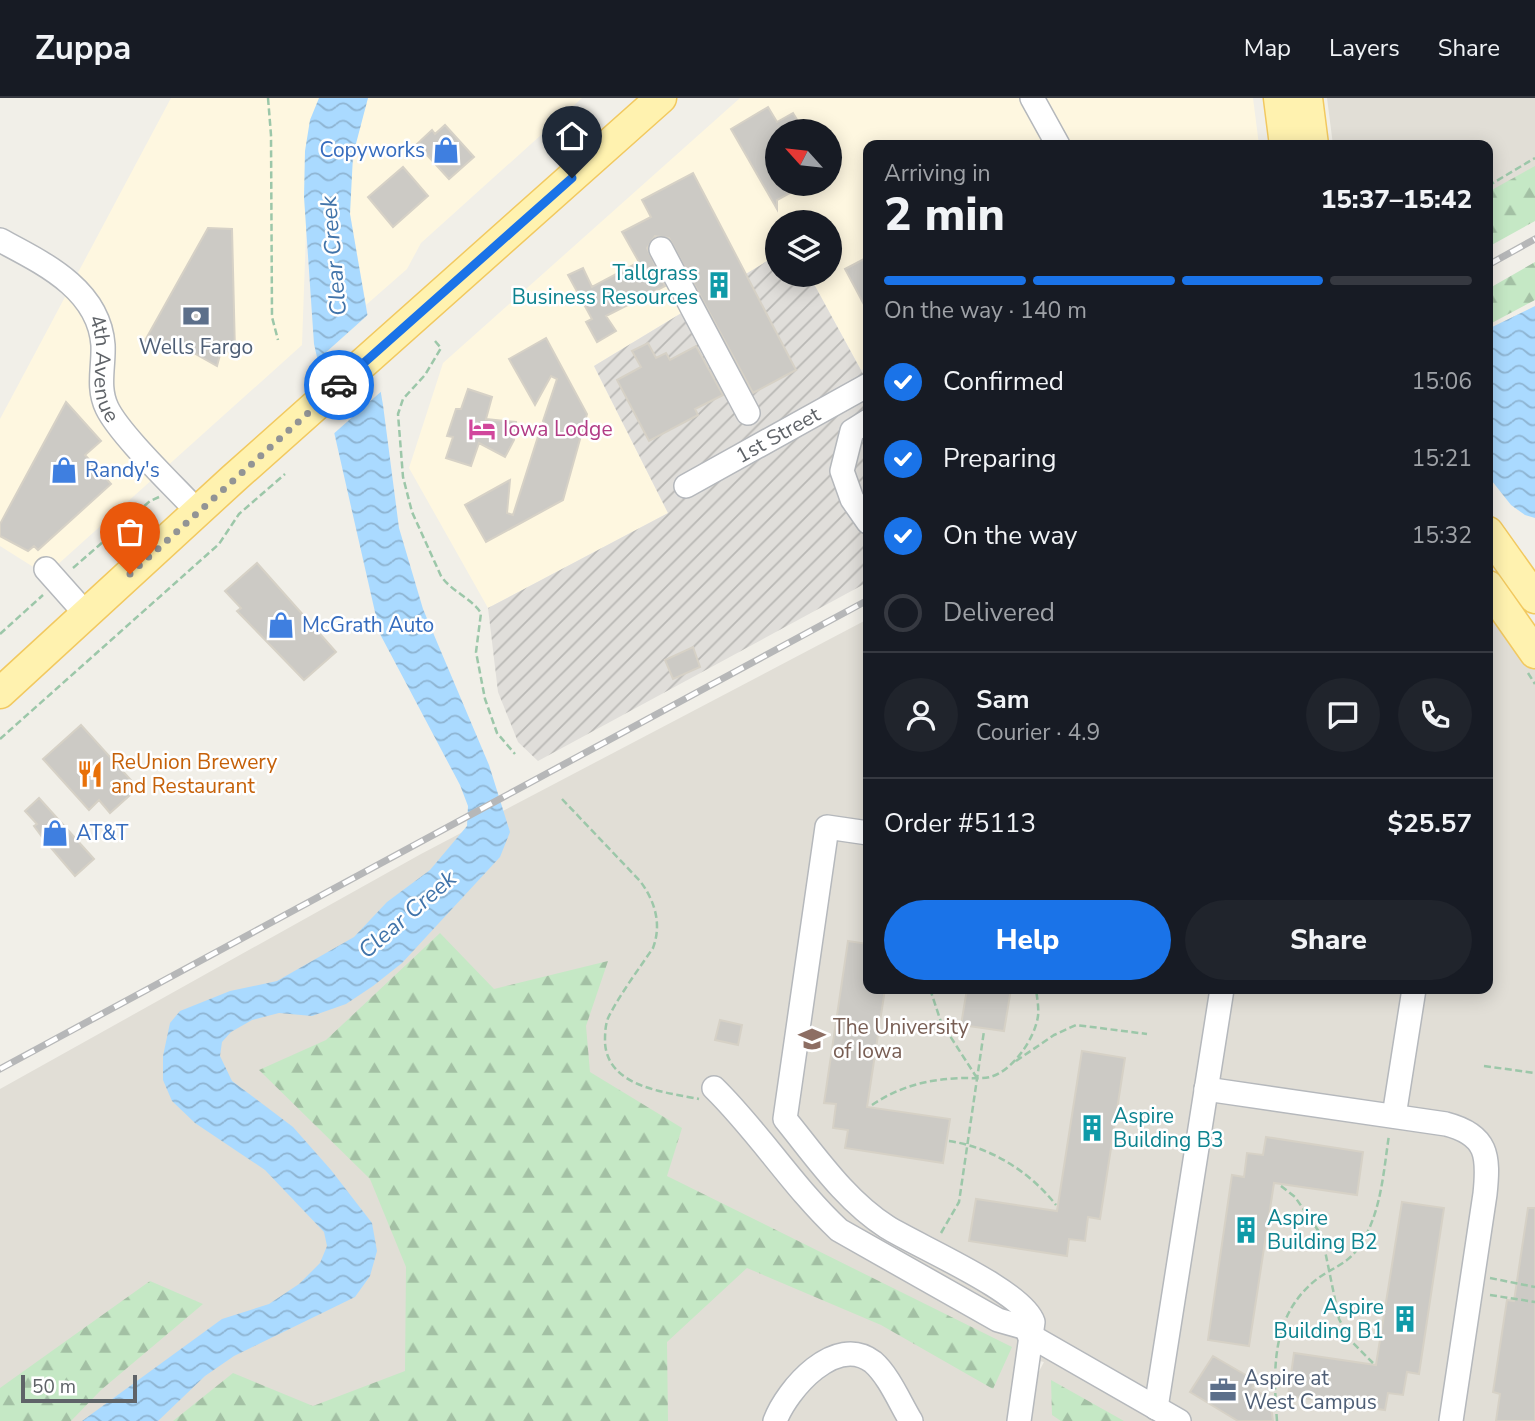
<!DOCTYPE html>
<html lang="en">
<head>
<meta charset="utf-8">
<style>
  :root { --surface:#171b24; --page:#20242c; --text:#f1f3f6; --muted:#9ea1a6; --line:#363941; --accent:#1a73e8 }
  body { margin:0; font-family:"Nunito Sans",sans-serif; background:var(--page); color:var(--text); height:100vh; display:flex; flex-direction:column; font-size:26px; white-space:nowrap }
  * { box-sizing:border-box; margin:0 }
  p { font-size:23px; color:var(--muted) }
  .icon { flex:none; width:38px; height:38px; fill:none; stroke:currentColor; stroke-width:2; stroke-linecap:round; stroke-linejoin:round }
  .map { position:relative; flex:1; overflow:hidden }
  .sheet { position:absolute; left:863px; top:42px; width:630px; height:854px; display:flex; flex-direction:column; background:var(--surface); border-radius:14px; box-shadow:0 4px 18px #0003 }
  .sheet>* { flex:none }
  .needle { width:46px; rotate:297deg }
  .buttons { position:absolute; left:765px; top:21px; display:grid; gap:14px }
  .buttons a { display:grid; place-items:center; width:77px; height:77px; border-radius:50%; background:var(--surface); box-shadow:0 4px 18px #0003; font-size:35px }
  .scale { position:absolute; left:21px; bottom:18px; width:116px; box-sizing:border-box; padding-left:7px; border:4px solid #5f6368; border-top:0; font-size:19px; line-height:24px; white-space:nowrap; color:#5f6368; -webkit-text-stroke:5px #fff; paint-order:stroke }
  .pin { position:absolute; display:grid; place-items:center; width:60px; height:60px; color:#fff; margin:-72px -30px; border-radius:50% 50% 50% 0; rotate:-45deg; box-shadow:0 0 7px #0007 }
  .pin .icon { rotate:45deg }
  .courier { position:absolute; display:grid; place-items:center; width:70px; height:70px; margin:-35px; border:5px solid #1a73e8; border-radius:50%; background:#fff; color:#222; box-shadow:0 2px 9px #0007 }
  .headline em { font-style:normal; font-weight:800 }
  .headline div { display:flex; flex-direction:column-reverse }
  .headline { display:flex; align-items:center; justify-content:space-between; height:119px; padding:0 21px }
  h1 { font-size:46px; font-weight:800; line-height:52px }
  .bar { display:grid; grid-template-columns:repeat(4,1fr); gap:10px 7px; align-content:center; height:84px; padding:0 21px }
  .bar i { height:9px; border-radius:5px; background:var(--line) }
  .bar .selected { background:var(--accent) }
  .bar p { grid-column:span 4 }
  .line { display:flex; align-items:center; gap:18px; padding:0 21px; border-top:2px solid var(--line) }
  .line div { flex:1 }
  .round { display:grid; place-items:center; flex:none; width:74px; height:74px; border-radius:37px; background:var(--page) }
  ol { padding:0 21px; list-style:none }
  li { display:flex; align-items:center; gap:21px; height:77px }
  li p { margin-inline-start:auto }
  li .icon { padding:7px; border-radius:50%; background:var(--accent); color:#fff; stroke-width:4 }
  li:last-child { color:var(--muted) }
  li i { width:38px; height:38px; border:4px solid var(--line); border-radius:50% }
  .action { display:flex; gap:14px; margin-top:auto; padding:14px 21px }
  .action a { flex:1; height:80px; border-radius:42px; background:var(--accent); color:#fff; font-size:28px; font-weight:800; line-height:80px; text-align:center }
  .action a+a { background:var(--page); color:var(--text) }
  header { display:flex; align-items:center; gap:42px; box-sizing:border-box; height:98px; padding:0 35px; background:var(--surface); border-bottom:2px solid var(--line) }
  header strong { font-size:33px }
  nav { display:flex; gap:38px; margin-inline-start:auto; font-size:24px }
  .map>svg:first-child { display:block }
  .commercial { fill:#fef7e0; fill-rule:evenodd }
  .industrial { fill:url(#industrial-furrows) }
  .education { fill:#e1ded6 }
  .forest { fill:url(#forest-firs) }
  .water { fill:url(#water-waves) }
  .pier { fill:#f1efe8 }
  .building { fill:#cccac5; stroke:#d6d1c6; stroke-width:2 }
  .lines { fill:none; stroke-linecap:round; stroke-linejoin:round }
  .minor-casing { stroke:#b5b8bc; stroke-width:26 }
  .major-casing { stroke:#f2c960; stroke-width:33 }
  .path { stroke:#9cc7a9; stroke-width:2.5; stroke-dasharray:7 3.5; stroke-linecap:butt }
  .minor { stroke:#fff; stroke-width:23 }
  .major { stroke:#fff2af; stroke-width:30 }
  .rail-casing { stroke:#b6b7b8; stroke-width:7 }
  .rail { stroke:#fff; stroke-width:4.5; stroke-dasharray:13; stroke-linecap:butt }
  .done { stroke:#929495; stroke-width:7; stroke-dasharray:0 12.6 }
  .route { stroke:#1a73e8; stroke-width:9 }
  .labels { text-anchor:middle; stroke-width:5; stroke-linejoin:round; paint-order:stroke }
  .shop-label { font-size:21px; fill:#366cbe; stroke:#fff; text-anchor:start }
  .culture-label { font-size:21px; fill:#0d838f; stroke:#fff; text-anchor:end }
  .service-label { font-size:21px; fill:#4e5e75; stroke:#fff }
  .street-label { font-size:21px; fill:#5f6368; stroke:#fff }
  .hotel-label { font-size:21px; fill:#b23c85; stroke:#fff; text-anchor:start }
  .food-label { font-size:21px; fill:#c56008; stroke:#fff; text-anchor:start }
  .education-label { font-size:21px; fill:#785e54; stroke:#fff; text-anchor:start }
  .water-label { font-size:23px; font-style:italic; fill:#4174aa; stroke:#fff }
</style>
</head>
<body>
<header>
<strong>Zuppa</strong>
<nav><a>Map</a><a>Layers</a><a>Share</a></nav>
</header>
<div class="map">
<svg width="1535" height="1323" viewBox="0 0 1535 1323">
  <defs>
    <pattern id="industrial-furrows" width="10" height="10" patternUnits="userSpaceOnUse" patternTransform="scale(1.75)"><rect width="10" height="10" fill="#e0deda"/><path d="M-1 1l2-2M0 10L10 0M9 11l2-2" fill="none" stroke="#b9b8b5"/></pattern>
    <pattern id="forest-firs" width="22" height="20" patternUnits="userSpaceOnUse" patternTransform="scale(1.75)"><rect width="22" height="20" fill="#c5e8c5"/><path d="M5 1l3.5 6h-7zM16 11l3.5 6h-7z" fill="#a3c0a4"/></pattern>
    <pattern id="water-waves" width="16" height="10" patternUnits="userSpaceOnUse" patternTransform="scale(1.75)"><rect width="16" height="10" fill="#aadaff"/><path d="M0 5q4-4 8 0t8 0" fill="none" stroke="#8eb4d2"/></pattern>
  </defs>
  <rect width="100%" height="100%" fill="#f1efe8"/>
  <path class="commercial" d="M171 0H322L310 22 302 247 46 477 0 448V321Z
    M368 0H582L421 145 407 171 366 207 350 116V85L359 24Z
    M740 0H1253L1259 47H868V269L861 272 809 177H830V124H777V157L594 268 668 415 488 510 409 370 443 265ZM777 33H830V86H777Z"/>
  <path class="industrial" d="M777 157V177H809L868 285V484L538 663 518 644 498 594 488 510 668 415 594 268Z"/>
  <path class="education" d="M1327 0H1535V119L1488 145V47H1333Z
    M1488 501 1535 569V1323H1031L1035 1281 1044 1264 1019 1258 1010 1323H0V991L421 756 868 521V891H1488Z"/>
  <path class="forest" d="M1535 68V123L1488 149V94Z
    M1535 164V202L1488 227V191Z
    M440 835 494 891 608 863 586 928 590 974 682 1030 667 1078 1012 1249 993 1291 881 1227 747 1170 667 1244 668 1323H173L233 1275 313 1308 405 1273 406 1169 370 1081 259 972 326 942Z
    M150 1183 203 1206 101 1292 71 1323H0V1290Z
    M1051 1282 1124 1323H1061L1052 1317Z"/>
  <path class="water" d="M319 0H368L353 57 350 116 383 307 399 430 423 511 489 667 510 734 500 759 402 865 373 888 346 906 312 918 279 915 252 922 231 934 222 944 220 958 232 983 293 1029 331 1072 372 1125 377 1153 370 1178 355 1199 234 1258 205 1278 158 1323H82L222 1221 269 1206 299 1186 320 1165 327 1148 324 1134 265 1072 195 1025 172 1003 163 982V958L170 925 180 913 230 893 277 883 354 839 387 804 430 772 467 728 468 708 460 687 380 536 314 246 304 99 305 53 310 22Z
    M1535 208V420L1525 417 1511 407 1488 378V231Z"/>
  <path class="pier" d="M371 214 384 291 330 339 314 265Z"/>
  <path class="building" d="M768 9 777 24 793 15 804 33H777V86H806L777 102V111L731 31Z
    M445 27 474 59 449 81 417 46 432 32 435 36Z
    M403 69 428 98 393 129 368 99Z
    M693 75 796 272 753 295 669 140 655 138 647 150 665 188 606 218 616 233 597 244 586 224 592 221 568 177 583 170 592 189 639 164 622 134 651 119 642 102Z
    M208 130 232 131 235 254 221 253 217 268 183 249 143 246Z
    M868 159V214L845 171Z
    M546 240 587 316 563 402 486 444 465 407 510 382 507 415 513 417 542 326H545L543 323 557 281 551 278 535 307 509 261Z
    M648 245 656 260 666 255 670 262 696 248 723 297 695 311 698 317 649 343 617 282 641 269 632 253Z
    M468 291 492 299 486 321 516 324 514 342 505 359 479 345 471 368 446 360 453 339 447 338 456 311H461Z
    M66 304 101 343 85 357 111 386 38 452 34 448 28 453 0 438V426Z
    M257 465 336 554 304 582 237 513 241 510 225 493Z
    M693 549 700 569 673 581 665 562Z
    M81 627 138 690 110 715 99 702 89 712 43 661Z
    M39 700 94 761 75 778 45 743 34 728 37 726 25 713Z
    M848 843 868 846V891H885L867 1009 950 1021 943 1065 845 1050 848 1032 833 1030 836 1006 824 1005Z
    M967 891H1011L1004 933 961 927Z
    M720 922 742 927 738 947 715 942Z
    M1082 953 1125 960 1100 1121 1088 1119 1085 1143 1069 1141 1067 1158 969 1143 976 1101 1057 1113Z
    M1266 1039 1363 1054 1357 1097 1274 1085 1249 1248 1208 1242 1232 1077 1244 1079 1247 1055 1263 1057Z
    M1402 1104 1444 1110 1419 1276 1407 1274 1403 1297 1388 1295 1385 1312 1288 1298 1294 1255 1376 1267Z
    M1528 1110H1535V1323H1496L1500 1296 1493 1294 1507 1202 1514 1203Z
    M1213 1258 1256 1283 1252 1290 1270 1301 1273 1323H1238L1190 1294Z"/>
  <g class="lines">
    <defs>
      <g id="minor">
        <path d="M1032 0 1058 47"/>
        <path id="s1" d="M0 142C43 165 99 191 103 247 104 269 97 289 107 310 120 337 175 389 198 414"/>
        <path d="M661 151 748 315"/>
        <path d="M868 323 852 333 842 373 852 401 868 424"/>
        <path id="s2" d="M686 388 868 287"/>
        <path d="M46 471 86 516"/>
        <path d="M868 735 827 729 785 1021C816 1059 845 1102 887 1129 919 1149 1023 1193 1033 1224L1019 1323"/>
        <path d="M714 990C759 1034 793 1089 839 1132L998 1222 1030 1231"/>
        <path d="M1206 991 1446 1026C1488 1037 1489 1058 1485 1096L1451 1323"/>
        <path d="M1394 1018 1414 891"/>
        <path d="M1029 1237 1179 1323"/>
        <path d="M1156 1310 1222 891"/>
        <path d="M775 1323C787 1291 836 1235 873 1264 889 1278 900 1305 911 1323"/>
      </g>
      <path id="major" d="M1279 0 1285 47
        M1307 0 1313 47
        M1488 434 1535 500
        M1488 488 1535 555
        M0 595 233 381 661 0"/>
    </defs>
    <use href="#minor" class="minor-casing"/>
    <use href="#major" class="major-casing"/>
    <path class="path" d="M268 0 271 37 272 219 278 242
      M1488 88 1535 60
      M435 243 441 250 425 277 403 301 398 316 403 379 412 414 441 478C452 494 470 499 481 515L476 554 485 601 497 635 515 656
      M73 470 150 403 159 399
      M0 536 43 497
      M1528 575 1535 586
      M0 641 219 446 239 416 285 376
      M562 701 640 783C655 803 662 826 653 850 638 872 621 895 609 918 605 926 605 936 605 945 608 989 664 994 699 1001
      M930 891 941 924 977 980
      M1016 963 1054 937 1076 927 1147 936
      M1484 968 1535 975
      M872 1007C900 988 929 981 963 980 972 980 982 981 990 979 1013 973 1035 940 1038 918 1039 910 1037 899 1036 891
      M949 1043C991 1049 1030 1074 1056 1107
      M1281 1088 1295 1099 1322 1138 1339 1221 1351 1243 1373 1265
      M941 1135 959 1104 984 933
      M1490 1180 1535 1189
      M1490 1197 1535 1204
      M1277 1323C1273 1271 1271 1217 1317 1181 1330 1171 1345 1167 1356 1153 1381 1120 1383 1077 1389 1037"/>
    <use href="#minor" class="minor"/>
    <use href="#major" class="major"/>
    <defs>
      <path id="rail" d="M1488 167 1535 141
        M0 971 868 502"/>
    </defs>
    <use href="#rail" class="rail-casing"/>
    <use href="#rail" class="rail"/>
  </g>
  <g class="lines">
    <path class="done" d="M130 476 339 287"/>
    <path class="route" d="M339 287 572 80"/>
  </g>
  <defs>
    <symbol id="shop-bare" viewBox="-9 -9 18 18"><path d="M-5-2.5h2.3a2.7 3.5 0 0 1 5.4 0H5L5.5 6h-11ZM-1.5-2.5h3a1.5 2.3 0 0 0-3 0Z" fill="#3f7fe0" stroke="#fff" stroke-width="2.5" paint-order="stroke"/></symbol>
    <symbol id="building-bare" viewBox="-9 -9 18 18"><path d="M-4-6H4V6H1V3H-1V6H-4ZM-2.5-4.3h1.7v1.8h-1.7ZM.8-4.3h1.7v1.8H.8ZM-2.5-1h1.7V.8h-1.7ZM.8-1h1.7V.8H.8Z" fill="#0f9aa8" stroke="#fff" stroke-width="2.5" paint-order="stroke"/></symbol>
    <symbol id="bank-bare" viewBox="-9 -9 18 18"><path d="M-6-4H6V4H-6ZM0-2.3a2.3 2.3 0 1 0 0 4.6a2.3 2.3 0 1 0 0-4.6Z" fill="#5c6f8a" stroke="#fff" stroke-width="2.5" paint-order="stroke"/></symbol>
    <symbol id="hotel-bare" viewBox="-9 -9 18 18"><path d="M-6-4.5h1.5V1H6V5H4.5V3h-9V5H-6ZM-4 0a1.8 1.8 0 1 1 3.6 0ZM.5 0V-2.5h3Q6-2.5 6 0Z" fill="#d1479c" stroke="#fff" stroke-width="2.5" paint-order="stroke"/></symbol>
    <symbol id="restaurant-bare" viewBox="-9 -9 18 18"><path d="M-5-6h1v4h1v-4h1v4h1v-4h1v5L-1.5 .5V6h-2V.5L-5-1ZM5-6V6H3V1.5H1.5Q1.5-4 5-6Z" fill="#e8710a" stroke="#fff" stroke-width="2.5" paint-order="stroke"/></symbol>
    <symbol id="university-bare" viewBox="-9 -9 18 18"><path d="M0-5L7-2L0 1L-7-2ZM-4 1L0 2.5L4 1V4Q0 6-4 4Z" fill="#8d6e63" stroke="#fff" stroke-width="2.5" paint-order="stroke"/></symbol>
    <symbol id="office-bare" viewBox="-9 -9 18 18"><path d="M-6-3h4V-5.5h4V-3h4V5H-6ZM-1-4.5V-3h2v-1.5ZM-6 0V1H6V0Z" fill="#5c6f8a" stroke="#fff" stroke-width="2.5" paint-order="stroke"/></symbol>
  </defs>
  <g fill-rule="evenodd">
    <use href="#shop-bare" x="427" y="33" width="38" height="38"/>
    <use href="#building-bare" x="700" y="168" width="38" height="38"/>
    <use href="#bank-bare" x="177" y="199" width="38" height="38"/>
    <use href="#hotel-bare" x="463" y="312" width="38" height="38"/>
    <use href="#shop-bare" x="45" y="353" width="38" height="38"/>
    <use href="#shop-bare" x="262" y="508" width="38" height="38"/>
    <use href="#restaurant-bare" x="71" y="657" width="38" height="38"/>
    <use href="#shop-bare" x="36" y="716" width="38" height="38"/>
    <use href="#university-bare" x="793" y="922" width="38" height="38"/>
    <use href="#building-bare" x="1073" y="1011" width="38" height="38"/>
    <use href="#building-bare" x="1227" y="1113" width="38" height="38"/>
    <use href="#building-bare" x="1386" y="1202" width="38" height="38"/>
    <use href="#office-bare" x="1204" y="1273" width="38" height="38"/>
  </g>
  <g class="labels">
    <g class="shop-label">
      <text x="425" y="59" text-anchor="end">Copyworks</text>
      <text x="85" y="379">Randy's</text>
      <text x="302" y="534">McGrath Auto</text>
      <text x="76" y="742">AT&amp;T</text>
    </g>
    <g class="culture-label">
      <text x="698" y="182">Tallgrass<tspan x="698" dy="24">Business Resources</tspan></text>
      <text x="1113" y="1025" text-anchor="start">Aspire<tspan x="1113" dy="24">Building B3</tspan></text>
      <text x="1267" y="1127" text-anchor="start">Aspire<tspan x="1267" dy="24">Building B2</tspan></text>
      <text x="1384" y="1216">Aspire<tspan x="1384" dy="24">Building B1</tspan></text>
    </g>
    <g class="service-label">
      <text x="196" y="256">Wells Fargo</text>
      <text x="1244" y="1287" text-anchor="start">Aspire at<tspan x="1244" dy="24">West Campus</tspan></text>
    </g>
    <g class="street-label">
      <text dy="7" stroke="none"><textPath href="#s1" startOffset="178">4th Avenue</textPath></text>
      <text dy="7" stroke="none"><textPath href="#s2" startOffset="105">1st Street</textPath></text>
    </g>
    <g class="hotel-label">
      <text x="503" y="338">Iowa Lodge</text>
    </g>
    <g class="food-label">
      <text x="111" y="671">ReUnion Brewery<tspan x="111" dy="24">and Restaurant</tspan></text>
    </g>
    <g class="education-label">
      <text x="833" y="936">The University<tspan x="833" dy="24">of Iowa</tspan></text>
    </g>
    <g class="water-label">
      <text transform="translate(333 158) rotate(-95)" y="8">Clear Creek</text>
      <text transform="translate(407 816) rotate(-41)" y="8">Clear Creek</text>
    </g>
  </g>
</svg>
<div class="buttons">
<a><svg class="needle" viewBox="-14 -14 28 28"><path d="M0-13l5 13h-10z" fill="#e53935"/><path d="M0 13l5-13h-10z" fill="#9ea1a6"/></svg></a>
<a><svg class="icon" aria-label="layers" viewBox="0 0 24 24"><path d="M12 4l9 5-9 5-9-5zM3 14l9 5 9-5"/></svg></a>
</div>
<div class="scale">50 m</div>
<div class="pin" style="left:130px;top:476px;background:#ea580c"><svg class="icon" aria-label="bag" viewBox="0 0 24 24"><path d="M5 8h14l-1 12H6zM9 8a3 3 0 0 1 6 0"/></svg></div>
<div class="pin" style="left:572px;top:80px;background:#1f2937"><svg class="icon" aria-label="home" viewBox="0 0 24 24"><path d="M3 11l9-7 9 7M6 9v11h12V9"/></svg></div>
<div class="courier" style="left:339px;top:287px"><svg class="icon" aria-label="car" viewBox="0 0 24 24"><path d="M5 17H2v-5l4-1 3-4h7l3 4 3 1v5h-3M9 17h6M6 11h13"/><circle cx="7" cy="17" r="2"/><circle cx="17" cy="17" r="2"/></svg></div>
<section class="sheet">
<div class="headline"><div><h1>2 min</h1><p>Arriving in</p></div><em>15:37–15:42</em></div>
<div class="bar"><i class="selected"></i><i class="selected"></i><i class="selected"></i><i></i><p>On the way · 140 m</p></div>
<ol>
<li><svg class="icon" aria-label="check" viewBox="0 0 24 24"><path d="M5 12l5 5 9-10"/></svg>Confirmed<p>15:06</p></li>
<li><svg class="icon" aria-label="check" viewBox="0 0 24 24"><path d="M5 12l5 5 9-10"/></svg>Preparing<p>15:21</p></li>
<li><svg class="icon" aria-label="check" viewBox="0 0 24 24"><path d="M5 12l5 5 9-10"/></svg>On the way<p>15:32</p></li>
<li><i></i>Delivered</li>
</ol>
<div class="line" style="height:126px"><a class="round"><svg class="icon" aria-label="person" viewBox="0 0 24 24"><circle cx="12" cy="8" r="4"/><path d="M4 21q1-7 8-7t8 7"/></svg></a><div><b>Sam</b><p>Courier · 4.9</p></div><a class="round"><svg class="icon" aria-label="chat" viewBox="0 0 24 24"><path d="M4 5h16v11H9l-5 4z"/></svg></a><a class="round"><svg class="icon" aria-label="phone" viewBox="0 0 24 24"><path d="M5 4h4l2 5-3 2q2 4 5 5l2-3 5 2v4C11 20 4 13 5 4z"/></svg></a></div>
<div class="line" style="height:91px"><div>Order #5113</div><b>$25.57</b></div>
<div class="action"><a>Help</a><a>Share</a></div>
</section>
</div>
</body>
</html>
